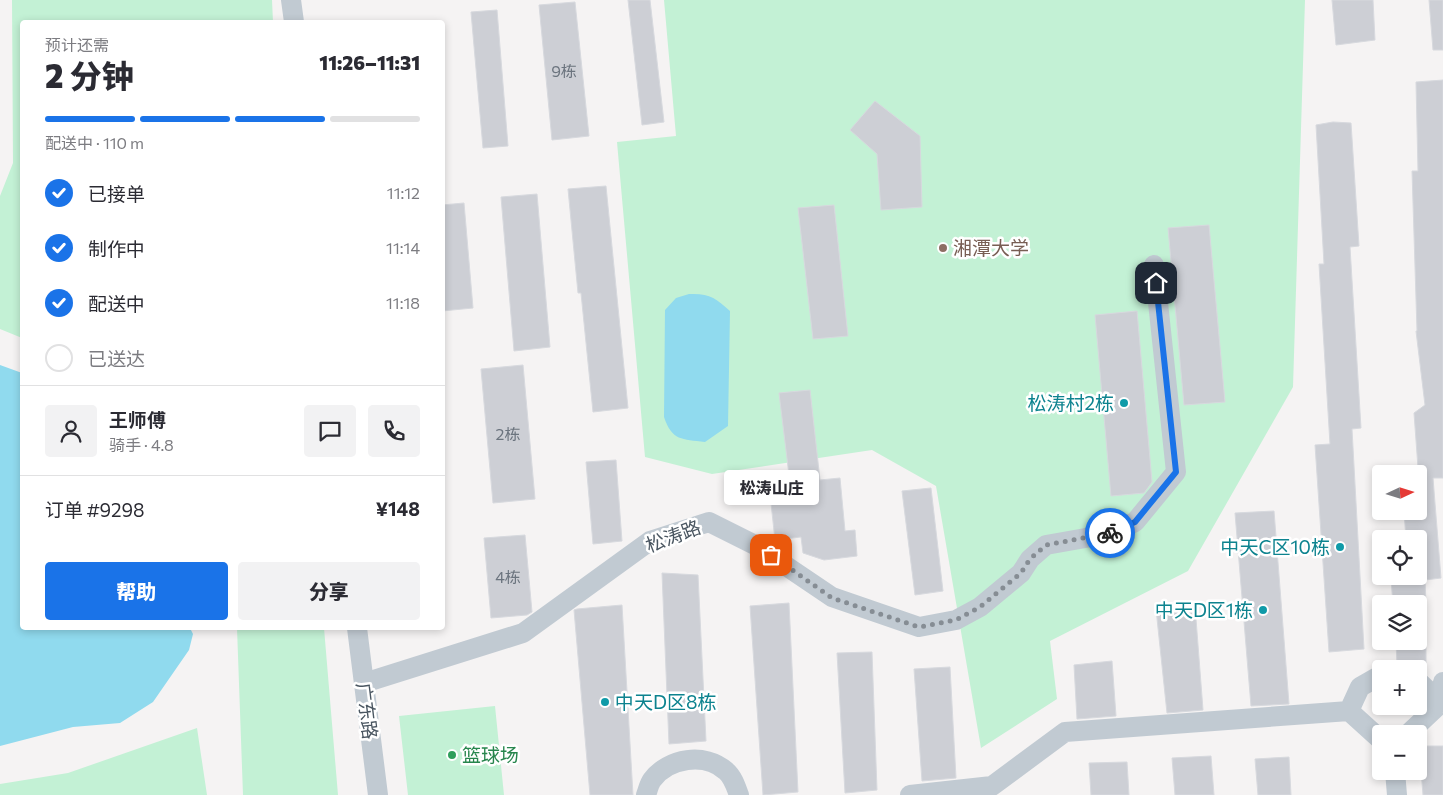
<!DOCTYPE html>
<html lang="zh">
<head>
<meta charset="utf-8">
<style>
  :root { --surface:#fff; --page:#f2f2f3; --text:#2b2b33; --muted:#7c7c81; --line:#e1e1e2; --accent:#1a73e8 }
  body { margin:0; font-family:Commissioner,"Noto Sans SC",sans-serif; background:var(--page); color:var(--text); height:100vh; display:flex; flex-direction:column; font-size:19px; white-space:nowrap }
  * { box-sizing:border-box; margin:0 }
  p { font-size:16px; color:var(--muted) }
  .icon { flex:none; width:28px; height:28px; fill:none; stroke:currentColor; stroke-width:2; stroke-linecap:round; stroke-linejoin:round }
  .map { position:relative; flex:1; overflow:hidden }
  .details { position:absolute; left:20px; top:20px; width:425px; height:610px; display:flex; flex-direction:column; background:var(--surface); border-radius:5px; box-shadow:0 2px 8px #0003 }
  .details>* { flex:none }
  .needle { width:32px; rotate:86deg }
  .buttons { position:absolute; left:1372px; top:465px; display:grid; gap:10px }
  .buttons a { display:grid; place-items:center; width:55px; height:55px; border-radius:5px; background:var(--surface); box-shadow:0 2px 8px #0003; font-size:25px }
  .pin { position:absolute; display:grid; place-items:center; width:42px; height:42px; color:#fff; margin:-21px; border-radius:10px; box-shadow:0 2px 8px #0006 }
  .courier { position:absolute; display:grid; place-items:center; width:50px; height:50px; margin:-25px; border:4px solid #1a73e8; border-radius:50%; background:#fff; color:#222; box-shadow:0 1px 6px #0007 }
  .bubble { position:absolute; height:35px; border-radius:5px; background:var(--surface); box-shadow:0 2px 8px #0003; font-size:16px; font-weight:800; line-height:35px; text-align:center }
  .headline em { font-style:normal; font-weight:800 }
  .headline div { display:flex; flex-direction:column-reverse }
  .headline { display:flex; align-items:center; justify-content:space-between; height:85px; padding:0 25px }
  h1 { font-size:32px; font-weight:800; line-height:38px }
  .bar { display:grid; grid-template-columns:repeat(4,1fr); gap:8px 5px; align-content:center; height:60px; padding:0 25px }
  .bar i { height:6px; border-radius:4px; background:var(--line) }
  .bar .active { background:var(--accent) }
  .bar p { grid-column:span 4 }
  .line { display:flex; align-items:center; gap:12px; padding:0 25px; border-top:1px solid var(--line) }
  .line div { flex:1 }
  .round { display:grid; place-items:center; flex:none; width:52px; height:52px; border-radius:5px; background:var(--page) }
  ol { padding:0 25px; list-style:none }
  li { display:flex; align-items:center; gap:15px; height:55px }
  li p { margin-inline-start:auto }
  li .icon { padding:5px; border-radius:50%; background:var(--accent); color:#fff; stroke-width:4 }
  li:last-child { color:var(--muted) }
  li i { width:28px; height:28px; border:2px solid var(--line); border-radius:50% }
  .action { display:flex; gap:10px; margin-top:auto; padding:10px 25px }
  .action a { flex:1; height:58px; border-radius:5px; background:var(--accent); color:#fff; font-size:20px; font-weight:800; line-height:58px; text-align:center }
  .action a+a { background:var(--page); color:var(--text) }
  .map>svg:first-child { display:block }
  .green { fill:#c3f1d5 }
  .water { fill:#90daee }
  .building { fill:#cdcfd5; stroke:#d7d9de }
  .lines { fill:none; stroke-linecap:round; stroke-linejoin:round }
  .minor { stroke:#c1cad2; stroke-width:20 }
  .done { stroke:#868d94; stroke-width:5; stroke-dasharray:0 9 }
  .route { stroke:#1a73e8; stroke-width:6 }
  .education-dot { fill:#8d6e63; stroke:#fff; stroke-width:2 }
  .culture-dot { fill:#0f9aa8; stroke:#fff; stroke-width:2 }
  .leisure-dot { fill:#2e9e5b; stroke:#fff; stroke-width:2 }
  .labels { text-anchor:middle; stroke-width:5; stroke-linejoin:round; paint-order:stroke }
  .number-label { font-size:16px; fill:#6b747e }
  .education-label { font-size:19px; fill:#785e54; stroke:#fff; text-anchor:start }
  .culture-label { font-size:19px; fill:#0d838f; stroke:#fff; text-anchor:end }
  .street-label { font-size:19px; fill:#4a5661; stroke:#fff }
  .leisure-label { font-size:19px; fill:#27864d; stroke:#fff; text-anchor:start }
</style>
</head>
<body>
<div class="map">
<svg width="1443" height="795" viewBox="0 0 1443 795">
  <rect width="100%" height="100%" fill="#f5f3f3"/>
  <path class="green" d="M12 0H272L273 22H22V338L0 329V196L13 163Z
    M664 0H1305L1293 387 1188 571 1050 641 1057 699 981 748 936 486 872 450 712 474 645 457 617 142 676 136Z
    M237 628H324L338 795H243Z
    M495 706 504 795H408L399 716Z
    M197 728 207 795H0V784L68 773Z"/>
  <path class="water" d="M689 294C709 293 716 298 730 311L728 426 705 442C682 439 672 441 664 417L665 310 676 298Z
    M0 365 22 373V628H190L193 634 189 650 153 702 120 723 73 727 0 746Z"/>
  <path class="building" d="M628 0H650L664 122 642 125Z
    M1332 0H1373L1375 40 1336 45Z
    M1429 0H1443V50H1433Z
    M575 2 589 136 552 140 539 5Z
    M497 10 508 146 483 148 471 12Z
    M1443 80V478H1433L1441 578 1425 580 1426 604H1393L1391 579 1419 576V539H1406L1404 511H1419V495H1420L1414 413 1425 405 1416 331H1417L1412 171H1418L1416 82Z
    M875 101 920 136 922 207 881 210 877 154 850 130Z
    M1333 122 1351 123 1359 246 1350 247 1361 428 1352 429 1364 649 1329 652 1315 445 1330 444 1319 264H1324L1316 125Z
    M606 186 628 408 593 412 581 293H578L568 189Z
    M537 194 550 347 514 351 501 197Z
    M464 203 473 308 442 311V205Z
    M834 205 848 336 813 339 798 208Z
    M1209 225 1225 402 1184 405 1168 228Z
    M1137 311 1152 482 1144 493 1111 496 1095 315Z
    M523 365 535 499 493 503 481 369Z
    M810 390 820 480 840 478 845 531 855 530 857 556 824 560 803 553 801 537 775 540 769 485 790 483 779 393Z
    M616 460 622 541 593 544 586 462Z
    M931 488 943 591 915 595 902 491Z
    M1274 511 1289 704 1251 706 1235 513Z
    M525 535 532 612 527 615 491 618 484 538Z
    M662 573 698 575 706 741 669 744Z
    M789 603 798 792 763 795 750 606Z
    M622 605 633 795H590L574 610 577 609Z
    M1195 606 1203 710 1167 713 1156 609Z
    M1396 641H1426V663L1397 665Z
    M872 652 877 790 845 793 837 653Z
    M1112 661 1116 716 1077 719 1074 665Z
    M950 667 956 778 922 781 914 669Z
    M1419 746H1443V795H1423Z
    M1211 756 1214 795H1175L1172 758Z
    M1289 757 1291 795H1258L1255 759Z
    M1127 762 1129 795H1091L1089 763Z"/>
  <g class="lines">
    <path class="minor" d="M291 0 294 22
      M357 628 378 795
      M1381 675 1360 687 1349 711 1381 740
      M1419 682 1441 703
      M364 683 523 633 650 541 709 522 755 545 832 597 919 627 956 620 980 607 1021 573 1030 559 1046 545 1108 534 1135 522 1176 472 1154 265
      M1408 734 1441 703 1443 682
      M1395 771 1397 795
      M646 795C648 790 649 784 652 780 668 758 705 752 726 771 733 777 736 787 739 795
      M910 795 992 786 1065 732 1349 711"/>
  </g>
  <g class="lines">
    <path class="done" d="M771 555 832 598 919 627 956 620 980 607 1021 573 1030 559 1046 545 1110 533"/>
    <path class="route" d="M1110 533 1135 522 1176 472 1156 283"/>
  </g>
  <circle class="education-dot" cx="943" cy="248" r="5"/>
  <g class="culture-dot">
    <circle cx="1124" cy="403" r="5"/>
    <circle cx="1340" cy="547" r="5"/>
    <circle cx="1263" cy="610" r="5"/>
    <circle cx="605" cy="702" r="5"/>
  </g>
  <circle class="leisure-dot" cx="452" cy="755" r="5"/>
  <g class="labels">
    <g class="number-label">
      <text x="564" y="77">9栋</text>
      <text x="508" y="440">2栋</text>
      <text x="508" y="583">4栋</text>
    </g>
    <g class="education-label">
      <text x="953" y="255">湘潭大学</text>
    </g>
    <g class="culture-label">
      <text x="1114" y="410">松涛村2栋</text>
      <text x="1330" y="554">中天C区10栋</text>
      <text x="1253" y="617">中天D区1栋</text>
      <text x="615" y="709" text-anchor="start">中天D区8栋</text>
    </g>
    <g class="street-label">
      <text transform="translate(673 536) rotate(-21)" y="7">松涛路</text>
      <text transform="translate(367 711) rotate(83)" y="7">广东路</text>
    </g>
    <g class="leisure-label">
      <text x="462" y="762">篮球场</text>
    </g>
  </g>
</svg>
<div class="buttons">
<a><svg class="needle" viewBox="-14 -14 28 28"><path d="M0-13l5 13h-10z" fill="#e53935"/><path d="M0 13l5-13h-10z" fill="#7c7c81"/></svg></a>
<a><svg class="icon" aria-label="locate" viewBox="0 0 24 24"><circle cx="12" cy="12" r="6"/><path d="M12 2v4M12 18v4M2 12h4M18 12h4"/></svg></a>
<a><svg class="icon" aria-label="layers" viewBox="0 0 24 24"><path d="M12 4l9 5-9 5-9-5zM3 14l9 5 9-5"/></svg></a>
<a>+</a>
<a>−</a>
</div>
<div class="pin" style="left:771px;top:555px;background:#ea580c"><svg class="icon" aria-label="bag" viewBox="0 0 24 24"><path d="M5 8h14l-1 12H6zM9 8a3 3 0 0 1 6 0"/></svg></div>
<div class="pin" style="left:1156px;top:283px;background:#1f2937"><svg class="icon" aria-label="home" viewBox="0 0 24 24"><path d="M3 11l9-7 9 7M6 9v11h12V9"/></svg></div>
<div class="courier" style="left:1110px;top:533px"><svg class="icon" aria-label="bike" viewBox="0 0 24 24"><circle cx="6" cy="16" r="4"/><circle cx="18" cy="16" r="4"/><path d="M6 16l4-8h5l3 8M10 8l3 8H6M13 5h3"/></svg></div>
<div class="bubble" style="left:724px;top:470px;width:95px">松涛山庄</div>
<section class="details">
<div class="headline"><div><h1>2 分钟</h1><p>预计还需</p></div><em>11:26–11:31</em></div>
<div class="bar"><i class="active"></i><i class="active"></i><i class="active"></i><i></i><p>配送中 · 110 m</p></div>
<ol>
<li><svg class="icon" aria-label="check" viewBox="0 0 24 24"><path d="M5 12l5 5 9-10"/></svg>已接单<p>11:12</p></li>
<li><svg class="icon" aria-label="check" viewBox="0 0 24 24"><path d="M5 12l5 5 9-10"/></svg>制作中<p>11:14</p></li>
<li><svg class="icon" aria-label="check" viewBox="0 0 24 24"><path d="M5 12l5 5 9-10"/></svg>配送中<p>11:18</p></li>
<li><i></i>已送达</li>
</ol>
<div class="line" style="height:90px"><a class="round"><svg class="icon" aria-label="person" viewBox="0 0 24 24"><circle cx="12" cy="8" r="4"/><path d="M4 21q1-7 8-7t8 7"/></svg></a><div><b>王师傅</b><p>骑手 · 4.8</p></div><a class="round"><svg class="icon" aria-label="chat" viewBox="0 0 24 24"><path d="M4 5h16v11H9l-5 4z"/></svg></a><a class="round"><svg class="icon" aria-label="phone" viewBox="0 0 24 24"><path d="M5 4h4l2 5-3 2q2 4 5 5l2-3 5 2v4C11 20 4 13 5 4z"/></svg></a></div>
<div class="line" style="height:65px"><div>订单 #9298</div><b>¥148</b></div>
<div class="action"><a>帮助</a><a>分享</a></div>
</section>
</div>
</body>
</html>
